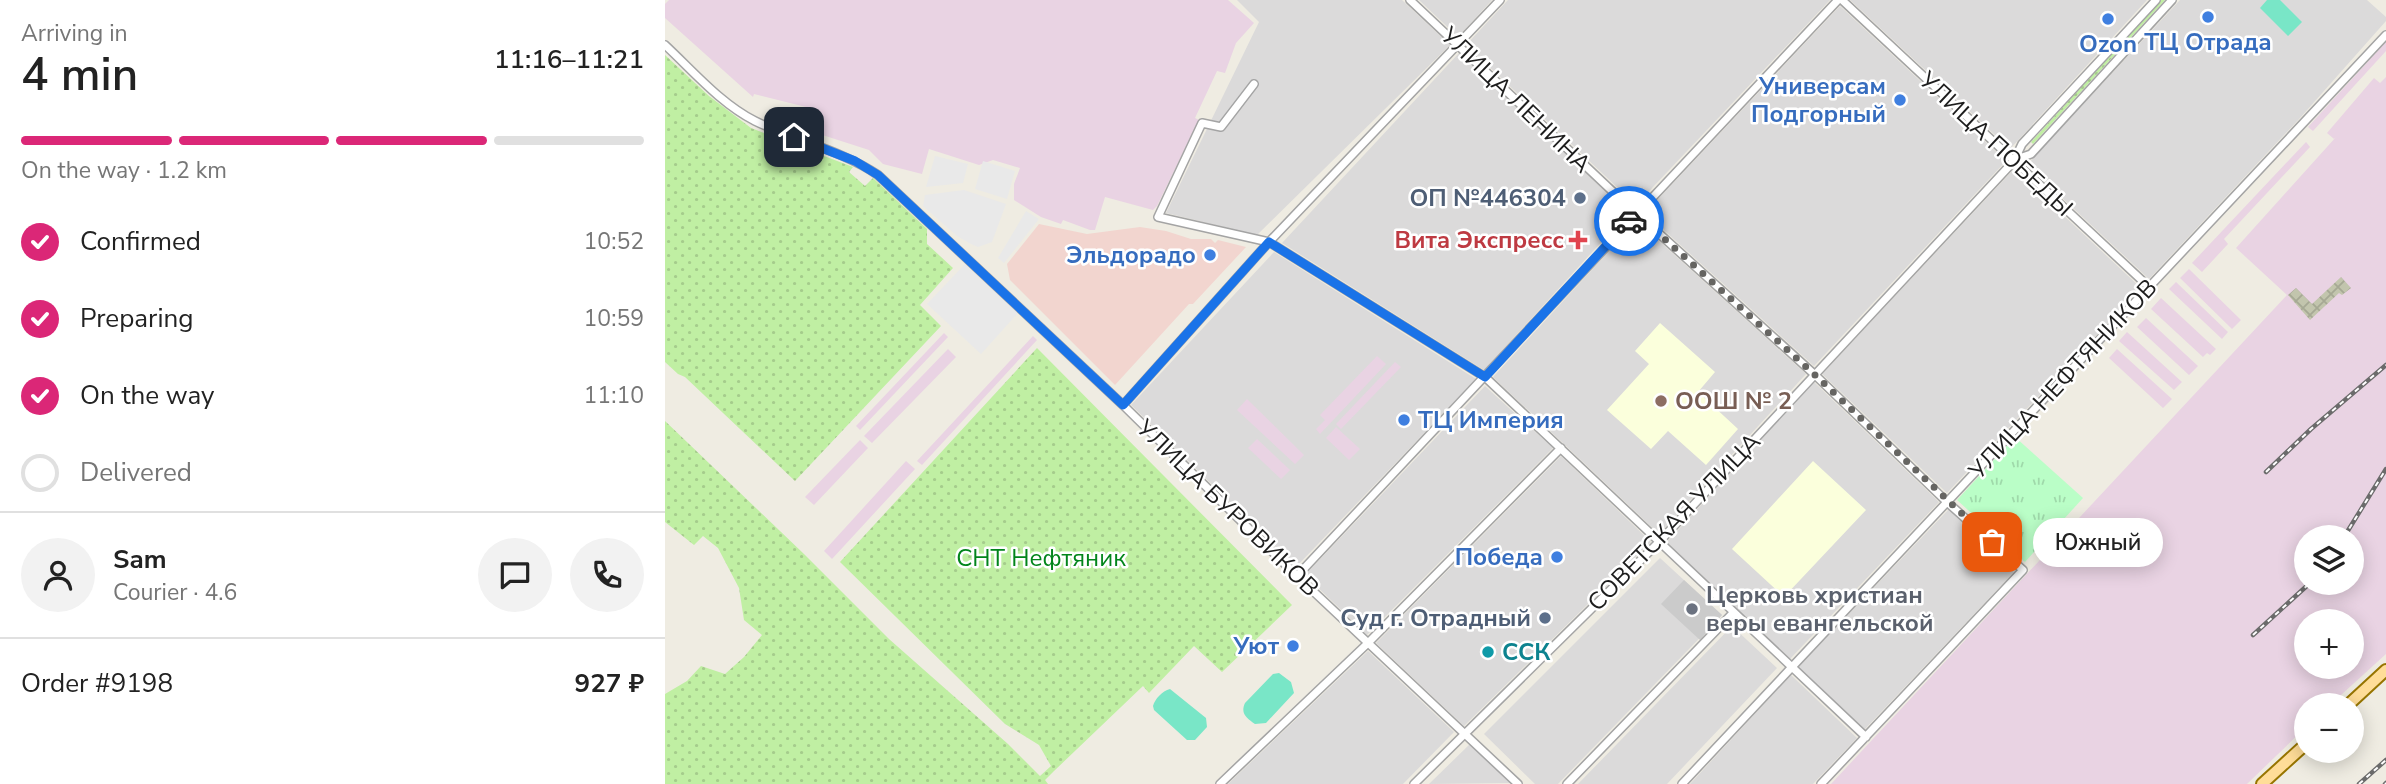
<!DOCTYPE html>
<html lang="en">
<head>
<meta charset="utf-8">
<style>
  :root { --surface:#fff; --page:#f2f2f2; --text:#222; --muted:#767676; --line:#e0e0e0; --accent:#db2777 }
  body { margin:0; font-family:"Nunito Sans",sans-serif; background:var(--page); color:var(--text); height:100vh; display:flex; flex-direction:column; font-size:26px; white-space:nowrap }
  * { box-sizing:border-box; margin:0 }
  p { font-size:23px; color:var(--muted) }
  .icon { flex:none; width:38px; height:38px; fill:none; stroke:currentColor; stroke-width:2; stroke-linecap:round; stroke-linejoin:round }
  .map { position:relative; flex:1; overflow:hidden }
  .drawer { display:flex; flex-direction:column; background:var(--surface); width:665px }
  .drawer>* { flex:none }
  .fabs { position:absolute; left:1629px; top:525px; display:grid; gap:14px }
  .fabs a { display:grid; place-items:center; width:70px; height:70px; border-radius:50%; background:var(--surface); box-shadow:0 4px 18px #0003; font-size:35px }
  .pin { position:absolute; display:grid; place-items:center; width:60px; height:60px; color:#fff; margin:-30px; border-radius:14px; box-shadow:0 4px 10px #0006 }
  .courier { position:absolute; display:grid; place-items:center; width:70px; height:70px; margin:-35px; border:5px solid #1a73e8; border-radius:50%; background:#fff; color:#222; box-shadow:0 2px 9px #0007 }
  .bubble { position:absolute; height:49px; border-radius:24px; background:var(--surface); box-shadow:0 4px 18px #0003; font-size:23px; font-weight:600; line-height:49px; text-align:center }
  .overview em { font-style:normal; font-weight:600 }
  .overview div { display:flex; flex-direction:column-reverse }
  .overview { display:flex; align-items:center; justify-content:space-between; height:119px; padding:0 21px }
  h1 { font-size:46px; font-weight:600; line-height:52px }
  .bar { display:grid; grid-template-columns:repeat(4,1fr); gap:10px 7px; align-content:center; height:84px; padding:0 21px }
  .bar i { height:9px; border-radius:5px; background:var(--line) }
  .bar .on { background:var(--accent) }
  .bar p { grid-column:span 4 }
  .line { display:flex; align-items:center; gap:18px; padding:0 21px; border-top:2px solid var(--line) }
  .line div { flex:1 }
  .round { display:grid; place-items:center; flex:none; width:74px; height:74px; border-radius:37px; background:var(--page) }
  ol { padding:0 21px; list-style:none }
  li { display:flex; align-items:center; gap:21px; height:77px }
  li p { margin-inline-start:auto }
  li .icon { padding:7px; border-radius:50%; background:var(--accent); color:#fff; stroke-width:4 }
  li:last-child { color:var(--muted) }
  li i { width:38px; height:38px; border:4px solid var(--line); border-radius:50% }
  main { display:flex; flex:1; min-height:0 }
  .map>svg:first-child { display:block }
  .residential { fill:#dbdada }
  .commercial { fill:#f2d5cf }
  .industrial { fill:#e9d3e3; fill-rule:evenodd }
  .education { fill:#fbffdc }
  .religious { fill:#cbcbcb }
  .construction { fill:url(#construction-cross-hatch) }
  .grass { fill:url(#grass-dots) }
  .park { fill:url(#park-tufts) }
  .pitch { fill:#79e6c7 }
  .parking { fill:#e9e9e9 }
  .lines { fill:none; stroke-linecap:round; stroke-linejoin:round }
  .street-casing { stroke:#a4a4a4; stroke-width:10 }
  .primary-casing { stroke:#977500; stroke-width:14 }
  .street { stroke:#fff; stroke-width:7 }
  .primary { stroke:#ffdd98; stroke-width:10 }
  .rail-casing { stroke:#6b6b6b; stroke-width:4.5 }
  .rail { stroke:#fff; stroke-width:2; stroke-dasharray:5; stroke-linecap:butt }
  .done { stroke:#666562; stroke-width:7; stroke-dasharray:0 12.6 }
  .route { stroke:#1a73e8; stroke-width:9 }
  .shop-dot { fill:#3f7fe0; stroke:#fff; stroke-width:2.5 }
  .service-dot { fill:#5c6f8a; stroke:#fff; stroke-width:2.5 }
  .health-dot { fill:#e0444e; stroke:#fff; stroke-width:2.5 }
  .education-dot { fill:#8d6e63; stroke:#fff; stroke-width:2.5 }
  .worship-dot { fill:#6b7280; stroke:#fff; stroke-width:2.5 }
  .culture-dot { fill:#0f9aa8; stroke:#fff; stroke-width:2.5 }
  .labels { text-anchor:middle; stroke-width:5; stroke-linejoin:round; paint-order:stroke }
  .shop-label { font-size:24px; font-weight:bold; fill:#366cbe; stroke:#fff; text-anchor:end }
  .street-label { font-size:24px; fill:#1d1d1d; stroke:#fff }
  .service-label { font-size:24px; font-weight:bold; fill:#4e5e75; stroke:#fff; text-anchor:end }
  .health-label { font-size:24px; font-weight:bold; fill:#be3a42; stroke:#fff; text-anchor:end }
  .education-label { font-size:24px; font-weight:bold; fill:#785e54; stroke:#fff; text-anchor:start }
  .park-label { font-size:24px; fill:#02851b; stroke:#fff }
  .worship-label { font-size:24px; font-weight:bold; fill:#5b616d; stroke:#fff; text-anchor:start }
  .culture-label { font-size:24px; font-weight:bold; fill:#0d838f; stroke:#fff; text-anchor:start }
</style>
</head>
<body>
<main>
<section class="drawer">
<div class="overview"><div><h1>4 min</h1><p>Arriving in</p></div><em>11:16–11:21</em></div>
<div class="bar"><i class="on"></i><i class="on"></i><i class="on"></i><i></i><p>On the way · 1.2 km</p></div>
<ol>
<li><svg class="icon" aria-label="check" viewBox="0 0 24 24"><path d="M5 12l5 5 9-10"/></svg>Confirmed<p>10:52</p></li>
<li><svg class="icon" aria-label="check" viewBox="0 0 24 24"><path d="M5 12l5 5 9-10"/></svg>Preparing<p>10:59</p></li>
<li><svg class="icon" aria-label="check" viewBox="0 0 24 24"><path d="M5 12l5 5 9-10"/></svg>On the way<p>11:10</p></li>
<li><i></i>Delivered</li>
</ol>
<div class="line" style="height:126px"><a class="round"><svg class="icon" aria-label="person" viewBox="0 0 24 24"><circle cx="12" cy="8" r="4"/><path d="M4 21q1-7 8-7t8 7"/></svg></a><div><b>Sam</b><p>Courier · 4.6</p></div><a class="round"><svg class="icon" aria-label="chat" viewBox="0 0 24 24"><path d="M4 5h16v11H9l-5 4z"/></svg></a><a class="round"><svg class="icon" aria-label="phone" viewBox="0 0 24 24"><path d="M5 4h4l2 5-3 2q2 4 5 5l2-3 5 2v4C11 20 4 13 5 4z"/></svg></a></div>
<div class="line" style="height:91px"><div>Order #9198</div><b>927 ₽</b></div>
</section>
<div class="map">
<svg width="1721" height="784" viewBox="0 0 1721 784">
  <defs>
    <pattern id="construction-cross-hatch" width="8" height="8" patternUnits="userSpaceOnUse" patternTransform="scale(1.75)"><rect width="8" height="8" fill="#c2c5ad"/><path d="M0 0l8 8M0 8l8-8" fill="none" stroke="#a6a994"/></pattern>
    <pattern id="grass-dots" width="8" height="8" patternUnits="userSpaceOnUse" patternTransform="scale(1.75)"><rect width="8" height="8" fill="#c0efa3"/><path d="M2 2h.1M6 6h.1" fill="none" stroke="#a5cc8c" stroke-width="1.8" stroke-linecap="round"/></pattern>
    <pattern id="park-tufts" width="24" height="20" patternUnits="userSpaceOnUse" patternTransform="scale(1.75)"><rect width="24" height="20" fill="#bafec7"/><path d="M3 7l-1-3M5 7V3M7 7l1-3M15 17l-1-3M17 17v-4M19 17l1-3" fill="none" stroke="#9fd9aa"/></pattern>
  </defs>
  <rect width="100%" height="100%" fill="#efece2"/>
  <path class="residential" d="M572 0H737L785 45 592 235 501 213 594 22Z
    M754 0H827L793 37Z
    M843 0H1165L971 205 801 45Z
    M1185 0H1482L1345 149Z
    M1515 0H1702L1721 17V21L1635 118 1484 279 1362 165Z
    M1175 6 1341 161 1149 366 980 213Z
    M794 53 963 213 819 370 617 243Z
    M1349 169 1476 288 1282 493 1157 374Z
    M972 221 1141 374 994 534 828 377Z
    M609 252 811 379 631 567 466 405Z
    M1149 382 1274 502 1125 659 1002 542Z
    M820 386 888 448 702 635 640 575Z
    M896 456 986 542 799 726 711 643Z
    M1284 509 1349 572 1200 729 1133 667Z
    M995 558 1057 615 893 784H870L819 734Z
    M1067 626 1112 668 1002 784H913Z
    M703 651 789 732 738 784H563Z
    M1126 675 1192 738 1148 784H1025Z
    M806 743 846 783 764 784Z"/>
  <path class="commercial" d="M374 224 422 234 475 227 501 231 526 239H546L550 243 553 240 581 247 528 304H524L450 385 345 280 342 264Z"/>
  <path class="industrial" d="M4 0H563L589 23 571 43 560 73 552 71 530 118 534 120 492 206 488 210 440 197 430 230H425L398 220 396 224 376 217 349 200V184L355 168 328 160 314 165 264 149 257 174 218 164 204 150 145 131 149 109 89 94 88 97 0 18V4Z
    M1721 42V51L1648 131 1643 127Z
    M1721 77V654L1665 705H1642L1641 727 1582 784H1166L1622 295 1571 248 1671 137 1669 139 1662 133 1709 78 1715 83ZM1642 537H1687V583H1642ZM1642 621H1687V667H1642Z
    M1641 142 1645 147 1559 239 1563 244 1537 272 1527 263Z
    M1524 269 1576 320 1567 329 1515 278Z
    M1511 282 1563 332 1557 339 1504 289Z
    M1496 298 1551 349 1545 355 1542 353 1538 357 1486 309Z
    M1481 318 1533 366 1524 375 1472 327Z
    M1462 332 1517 382 1509 390 1454 341Z
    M279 333 283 337 195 430 191 426Z
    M368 336 372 340 257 465 252 461Z
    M283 349 291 357 207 443 199 436Z
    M1452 349 1507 399 1498 408 1444 358Z
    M712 356 721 364 655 434 651 429 660 420 655 415Z
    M730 362 736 367 676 429 671 424Z
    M582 399 639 455 630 464 572 410Z
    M671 427 695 449 684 460 661 438Z
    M592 439 625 470 616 479 583 448Z
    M195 440 203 448 149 505 140 497Z
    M241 461 250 469 167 559 159 551Z"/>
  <path class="education" d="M995 323 1050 372 1033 392 1073 429 1041 465 1003 431 986 449 942 410 984 364 970 351Z
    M1148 461 1201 510 1119 597 1067 549Z"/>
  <path class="religious" d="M1019 580 1057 615 1035 640 996 604Z"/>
  <path class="construction" d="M1676 277 1686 288 1677 295 1674 293 1645 320 1623 295 1631 288 1647 304Z"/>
  <path class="grass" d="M1496 0H1500L1368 144 1366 142Z
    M0 55 44 96 86 128 188 167 184 172 200 186 208 178 262 229V244L288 268 255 305 276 326 130 481 20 377 13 374 0 362Z
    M372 348 627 605 557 672 529 646 484 693 478 686 389 771 380 780 383 784H0V694L22 681 36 666 60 674 79 657 97 635 79 620 74 588 53 548 38 536 29 545 0 522V421L139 554 224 639 343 744 375 776 386 766 374 745 340 724 175 562Z"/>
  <path class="park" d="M1350 437 1418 498 1360 562 1292 500Z"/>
  <path class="pitch" d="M1602 0H1615L1637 22 1623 36 1595 8Z
    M614 673 626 682 629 693 601 723 590 724C582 718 575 714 580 703L608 674Z
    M505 689 541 718 542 727 530 740H522L489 710 488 706C490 699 497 691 505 689Z"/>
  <path class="parking" d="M270 156 303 164 298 183 261 187Z
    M318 161 350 171 342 199 310 189Z
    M299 190 341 204 327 242 313 247 306 244 292 236 258 206 260 195Z
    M361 211 374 219 339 263 333 258Z
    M300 264 353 313 316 354 262 304Z"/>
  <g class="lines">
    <defs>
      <path id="street" d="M745 0 946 190 1149 374 1282 502 1358 570 1156 784
        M1177 0 1484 287
        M0 45C28 71 56 104 90 121 131 141 176 150 213 175L458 405 632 576 853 784
        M589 84 556 127 537 123 493 217 604 242 820 377 1201 737
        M1349 160 1366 154 1507 0
        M458 405 604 242 835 0
        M632 576 1173 0
        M555 784 703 643 896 448
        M749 784 994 542 1349 161 1357 144 1491 0
        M902 784 1068 613
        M1017 784 1721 35"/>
      <path id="primary" d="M1683 705 1721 670
        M1597 784 1642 743"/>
    </defs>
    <use href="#street" class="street-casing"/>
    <use href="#primary" class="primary-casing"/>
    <use href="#street" class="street"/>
    <use href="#primary" class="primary"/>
    <defs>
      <path id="rail" d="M1601 472 1646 429 1721 365
        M1679 537 1721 469
        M1588 635 1645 583
        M1694 784 1721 760
        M1720 784 1721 783"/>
    </defs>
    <use href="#rail" class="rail-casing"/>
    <use href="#rail" class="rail"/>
  </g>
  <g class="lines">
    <path class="done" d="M964 221 971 213 1149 374 1327 542"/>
    <path class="route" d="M129 137 190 161 213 175 458 405 604 242 820 377 964 221"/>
  </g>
  <g class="shop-dot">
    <circle cx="1543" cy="17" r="7"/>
    <circle cx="1443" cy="19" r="7"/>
    <circle cx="1235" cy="100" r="7"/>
    <circle cx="545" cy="255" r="7"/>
    <circle cx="739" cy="420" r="7"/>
    <circle cx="892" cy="557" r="7"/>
    <circle cx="628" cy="646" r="7"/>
  </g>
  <g class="service-dot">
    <circle cx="915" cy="198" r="7"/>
    <circle cx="880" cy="618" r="7"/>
  </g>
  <path class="health-dot" d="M909.5 229.5h7v7h7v7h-7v7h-7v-7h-7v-7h7z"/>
  <circle class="education-dot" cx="996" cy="401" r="7"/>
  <circle class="worship-dot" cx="1027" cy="609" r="7"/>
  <circle class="culture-dot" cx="823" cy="652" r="7"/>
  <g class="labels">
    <g class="shop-label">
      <text x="1543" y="50" text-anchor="middle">ТЦ Отрада</text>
      <text x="1443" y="52" text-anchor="middle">Ozon</text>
      <text x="1221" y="94">Универсам<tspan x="1221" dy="28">Подгорный</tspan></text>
      <text x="531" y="263">Эльдорадо</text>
      <text x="753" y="428" text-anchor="start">ТЦ Империя</text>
      <text x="878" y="565">Победа</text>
      <text x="614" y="654">Уют</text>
    </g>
    <g class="street-label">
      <text transform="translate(851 100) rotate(44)" y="8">УЛИЦА ЛЕНИНА</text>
      <text transform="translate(1331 144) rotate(43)" y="8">УЛИЦА ПОБЕДЫ</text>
      <text transform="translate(1398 379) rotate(-47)" y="8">УЛИЦА НЕФТЯНИКОВ</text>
      <text transform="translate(563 508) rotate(44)" y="8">УЛИЦА БУРОВИКОВ</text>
      <text transform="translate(1009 522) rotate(-46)" y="8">СОВЕТСКАЯ УЛИЦА</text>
    </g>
    <g class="service-label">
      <text x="901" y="206">ОП №446304</text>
      <text x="866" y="626">Суд г. Отрадный</text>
    </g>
    <g class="health-label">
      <text x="899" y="248">Вита Экспресс</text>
    </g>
    <g class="education-label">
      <text x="1010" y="409">ООШ № 2</text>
    </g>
    <g class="park-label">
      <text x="376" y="566">СНТ Нефтяник</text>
    </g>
    <g class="worship-label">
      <text x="1041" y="603">Церковь христиан<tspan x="1041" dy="28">веры евангельской</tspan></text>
    </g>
    <g class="culture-label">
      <text x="837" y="660">ССК</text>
    </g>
  </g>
</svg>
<div class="fabs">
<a><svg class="icon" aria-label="layers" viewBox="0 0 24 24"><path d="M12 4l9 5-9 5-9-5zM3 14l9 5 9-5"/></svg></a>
<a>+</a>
<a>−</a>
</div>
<div class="pin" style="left:1327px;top:542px;background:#ea580c"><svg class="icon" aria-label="bag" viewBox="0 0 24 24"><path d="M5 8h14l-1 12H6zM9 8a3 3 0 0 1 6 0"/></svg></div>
<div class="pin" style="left:129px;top:137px;background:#1f2937"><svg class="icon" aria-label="home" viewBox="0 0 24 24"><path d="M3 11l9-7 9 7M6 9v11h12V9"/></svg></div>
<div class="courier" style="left:964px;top:221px"><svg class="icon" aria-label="car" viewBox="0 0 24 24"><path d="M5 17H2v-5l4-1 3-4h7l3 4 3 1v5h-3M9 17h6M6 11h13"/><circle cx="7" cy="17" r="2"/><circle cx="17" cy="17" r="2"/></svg></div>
<div class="bubble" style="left:1368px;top:518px;width:130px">Южный</div>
</div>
</main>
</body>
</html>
